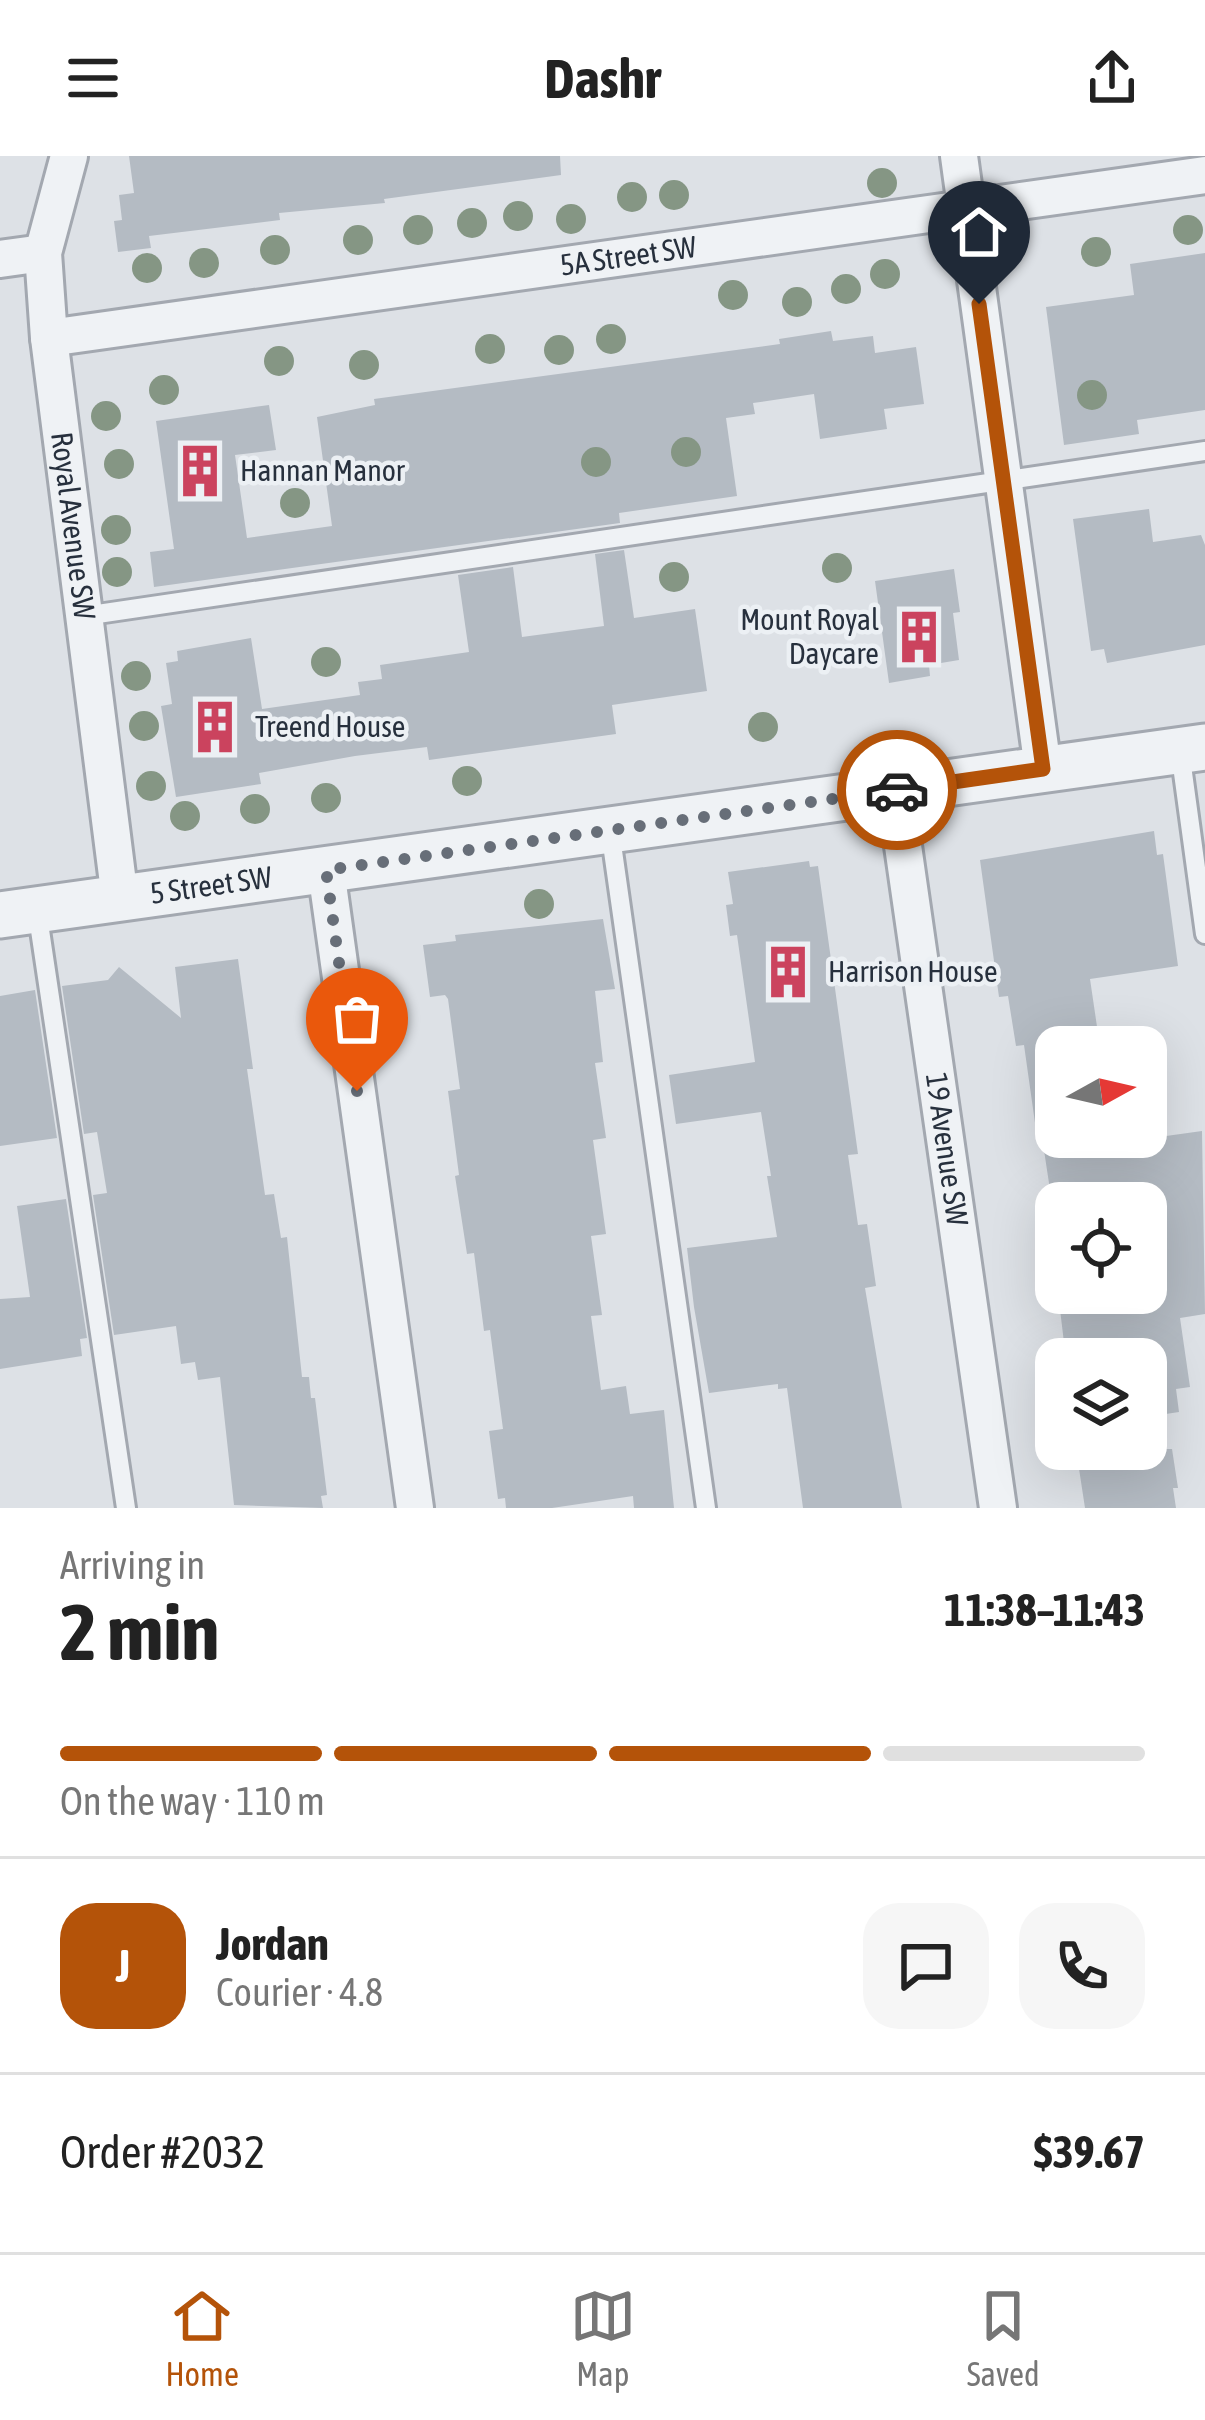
<!DOCTYPE html>
<html lang="en">
<head>
<meta charset="utf-8">
<style>
  :root { --surface:#fff; --page:#f6f6f6; --text:#222; --muted:#767676; --line:#e0e0e0; --accent:#b45309 }
  body { margin:0; font-family:"Asap Condensed",sans-serif; background:var(--page); color:var(--text); height:100vh; display:flex; flex-direction:column; font-size:45px; white-space:nowrap }
  * { box-sizing:border-box; margin:0 }
  p { font-size:39px; color:var(--muted) }
  .icon { flex:none; width:66px; height:66px; fill:none; stroke:currentColor; stroke-width:2; stroke-linecap:round; stroke-linejoin:round }
  .map { position:relative; height:1352px; overflow:hidden }
  .sheet { display:flex; flex-direction:column; background:var(--surface); flex:1 }
  .sheet>* { flex:none }
  .needle { width:78px; rotate:82deg }
  .buttons { position:absolute; left:1035px; top:870px; display:grid; gap:24px }
  .buttons a { display:grid; place-items:center; width:132px; height:132px; border-radius:24px; background:var(--surface); box-shadow:0 12px 48px #0002; font-size:60px }
  .pin { position:absolute; display:grid; place-items:center; width:102px; height:102px; color:#fff; margin:-123px -51px; border-radius:50% 50% 50% 0; rotate:-45deg; box-shadow:0 0 12px #0007 }
  .pin .icon { rotate:45deg }
  .courier { position:absolute; display:grid; place-items:center; width:120px; height:120px; margin:-60px; border:9px solid #b45309; border-radius:50%; background:#fff; color:#222; box-shadow:0 3px 15px #0007 }
  .overview em { font-style:normal; font-weight:700 }
  .overview div { display:flex; flex-direction:column-reverse }
  .overview { display:flex; align-items:center; justify-content:space-between; height:204px; padding:0 60px }
  h1 { font-size:78px; font-weight:700; line-height:90px }
  .bar { display:grid; grid-template-columns:repeat(4,1fr); gap:18px 12px; align-content:center; height:144px; padding:0 60px }
  .bar i { height:15px; border-radius:9px; background:var(--line) }
  .bar .current { background:var(--accent) }
  .bar p { grid-column:span 4 }
  .line { display:flex; align-items:center; gap:30px; padding:0 60px; border-top:3px solid var(--line) }
  .line div { flex:1 }
  .round { display:grid; place-items:center; flex:none; width:126px; height:126px; border-radius:36px; background:var(--page) }
  header { display:flex; justify-content:space-between; align-items:center; height:156px; padding:0 60px; background:var(--surface); font-size:54px; font-weight:700 }
  .tab-bar { display:flex; justify-content:space-around; align-items:center; height:168px; border-top:3px solid var(--line); background:var(--surface); font-size:33px; color:var(--muted) }
  .tab-bar a { display:grid; justify-items:center; gap:6px }
  .tab-bar .current { color:var(--accent) }
  .map>svg:first-child { display:block }
  .building { fill:#b4bbc3 }
  .lines { fill:none; stroke-linecap:round; stroke-linejoin:round }
  .service-casing { stroke:#a3a8b0; stroke-width:24 }
  .minor-casing { stroke:#a3a8b0; stroke-width:42 }
  .tertiary-casing { stroke:#a3a8b0; stroke-width:51 }
  .service { stroke:#eff2f5; stroke-width:18 }
  .minor { stroke:#eff2f5; stroke-width:36 }
  .tertiary { stroke:#eff2f5; stroke-width:45 }
  .tree { fill:#859684 }
  .done { stroke:#676e78; stroke-width:12; stroke-dasharray:0 21.6 }
  .route { stroke:#b45309; stroke-width:15 }
  .labels { text-anchor:middle; stroke-width:9; stroke-linejoin:round; paint-order:stroke }
  .street-label { font-size:30px; fill:#27303d; stroke:#ecf0f4 }
  .poi-label { font-size:30px; fill:#27303d; stroke:#ecf0f4; text-anchor:start }
</style>
</head>
<body>
<header><svg class="icon" aria-label="menu" viewBox="0 0 24 24"><path d="M4 6h16M4 12h16M4 18h16"/></svg>Dashr<svg class="icon" aria-label="share" viewBox="0 0 24 24"><path d="M12 15V3M7 8l5-5 5 5M5 13v7h14v-7"/></svg></header>
<div class="map">
<svg width="1205" height="1352" viewBox="0 0 1205 1352">
  <rect width="100%" height="100%" fill="#dde1e6"/>
  <path class="building" d="M129 0H560L561 19 384 43 385 47 279 57 280 64 149 80 151 92 118 96 114 65 122 64 119 39 134 37Z
    M1205 97V254L1137 264 1139 278 1064 289 1046 151 1134 139 1130 108Z
    M831 175 833 185 873 180 875 197 916 191 924 248 884 253 887 273 820 283 814 238 753 247 755 258 726 262 737 340 619 357 620 367 154 431 150 396 174 393 156 265 269 249 276 294 235 299 247 382 332 370 317 261 375 249 374 243 780 188 779 183Z
    M1149 353 1153 386 1201 379 1205 389V489L1107 507 1104 493 1091 495 1073 363Z
    M624 394 634 462 695 453 707 535 612 549 616 578 429 604 427 591 355 600 259 617 261 628 176 641 161 550 172 548 166 507 178 505 177 495 251 482 262 553 360 539 358 526 382 523 380 509 469 496 458 419 513 411 522 481 604 470 595 398Z
    M954 413 960 456 953 457 959 504 929 509 930 520 889 527 875 425Z
    M1154 675 1157 699 1163 698 1178 810 1090 823 1100 891H1056V980L1037 981 1024 889 1016 890 1008 840 999 841 980 704Z
    M809 705 810 711 818 710 858 998 848 999 858 1069 867 1068 876 1130 865 1132 902 1352H803L787 1232 778 1233V1228L709 1237 694 1151 687 1092 777 1081 767 1020H771L761 956 676 968 669 919 755 906 737 779 730 780 726 749 733 748 728 716Z
    M603 763 615 833 595 835 603 906 595 907 606 982 593 984 606 1078 591 1080 602 1159 591 1160 601 1234 626 1230 630 1258 664 1254 674 1352H634L633 1340 552 1352H506L505 1342 498 1343 489 1275 503 1273 490 1174 484 1175 474 1097 467 1098 455 1020 459 1019 448 935 460 933 448 843 445 839 430 841 423 789 456 785 455 779Z
    M238 803 253 913H247L265 1039 274 1038 281 1082 287 1081 302 1221H309L311 1242H315L327 1339 321 1340 323 1352 234 1349 220 1221 198 1224 195 1206 181 1208 176 1170 114 1179 93 1039 107 1037 97 976 84 978 62 830 108 824 119 811 181 862 175 811Z
    M35 834 57 982 0 990V840Z
    M1202 975 1205 1158 1180 1162 1190 1231 1176 1233 1179 1256 1146 1261V1203H1066L1058 1137H1146V1047H1052L1042 981H1159Z
    M66 1043 87 1182 80 1183 82 1200 0 1213V1143L30 1141 17 1050Z
    M1076 1293H1172L1178 1332H1173L1176 1352H1085Z"/>
  <g class="lines">
    <defs>
      <path id="service" d="M84 460 1205 295
        M1180 595 1205 778
        M610 674 706 1352
        M37 754 126 1352"/>
      <g id="minor">
        <path id="s1" d="M69 0 43 97 49 182 120 743"/>
        <path d="M959 0 1043 613"/>
        <path d="M0 103 43 97"/>
        <path id="s2" d="M49 182 1205 19"/>
        <path id="s3" d="M895 634 998 1352"/>
        <path d="M326 714 415 1352"/>
      </g>
      <g id="tertiary">
        <path id="s4" d="M0 759 1205 591"/>
      </g>
    </defs>
    <use href="#service" class="service-casing"/>
    <use href="#minor" class="minor-casing"/>
    <use href="#tertiary" class="tertiary-casing"/>
    <use href="#service" class="service"/>
    <use href="#minor" class="minor"/>
    <use href="#tertiary" class="tertiary"/>
  </g>
  <g class="tree">
    <circle cx="882" cy="27" r="15"/>
    <circle cx="674" cy="39" r="15"/>
    <circle cx="632" cy="41" r="15"/>
    <circle cx="518" cy="60" r="15"/>
    <circle cx="571" cy="63" r="15"/>
    <circle cx="472" cy="67" r="15"/>
    <circle cx="418" cy="74" r="15"/>
    <circle cx="1188" cy="74" r="15"/>
    <circle cx="358" cy="84" r="15"/>
    <circle cx="275" cy="94" r="15"/>
    <circle cx="1096" cy="96" r="15"/>
    <circle cx="204" cy="107" r="15"/>
    <circle cx="147" cy="112" r="15"/>
    <circle cx="885" cy="118" r="15"/>
    <circle cx="846" cy="133" r="15"/>
    <circle cx="733" cy="139" r="15"/>
    <circle cx="797" cy="146" r="15"/>
    <circle cx="611" cy="183" r="15"/>
    <circle cx="490" cy="193" r="15"/>
    <circle cx="559" cy="194" r="15"/>
    <circle cx="279" cy="205" r="15"/>
    <circle cx="364" cy="209" r="15"/>
    <circle cx="164" cy="234" r="15"/>
    <circle cx="1092" cy="239" r="15"/>
    <circle cx="106" cy="260" r="15"/>
    <circle cx="686" cy="296" r="15"/>
    <circle cx="596" cy="306" r="15"/>
    <circle cx="119" cy="308" r="15"/>
    <circle cx="295" cy="347" r="15"/>
    <circle cx="116" cy="374" r="15"/>
    <circle cx="837" cy="412" r="15"/>
    <circle cx="117" cy="416" r="15"/>
    <circle cx="674" cy="421" r="15"/>
    <circle cx="326" cy="506" r="15"/>
    <circle cx="136" cy="520" r="15"/>
    <circle cx="144" cy="570" r="15"/>
    <circle cx="763" cy="571" r="15"/>
    <circle cx="467" cy="625" r="15"/>
    <circle cx="151" cy="630" r="15"/>
    <circle cx="326" cy="642" r="15"/>
    <circle cx="255" cy="653" r="15"/>
    <circle cx="185" cy="660" r="15"/>
    <circle cx="539" cy="748" r="15"/>
  </g>
  <g class="lines">
    <path class="done" d="M357 935 326 714 897 634"/>
    <path class="route" d="M897 634 1043 613 979 148"/>
  </g>
  <defs>
    <symbol id="building-bare" viewBox="-9 -9 18 18"><path d="M-4-6H4V6H1V3H-1V6H-4ZM-2.5-4.3h1.7v1.8h-1.7ZM.8-4.3h1.7v1.8H.8ZM-2.5-1h1.7V.8h-1.7ZM.8-1h1.7V.8H.8Z" fill="#cb435e" stroke="#ecf0f4" stroke-width="2.5" paint-order="stroke"/></symbol>
  </defs>
  <g fill-rule="evenodd">
    <use href="#building-bare" x="162" y="277" width="76" height="76"/>
    <use href="#building-bare" x="881" y="443" width="76" height="76"/>
    <use href="#building-bare" x="177" y="533" width="76" height="76"/>
    <use href="#building-bare" x="750" y="778" width="76" height="76"/>
  </g>
  <g class="labels">
    <g class="street-label">
      <text dy="10" stroke="none"><textPath href="#s2" startOffset="585">5A Street SW</textPath></text>
      <text dy="10" stroke="none"><textPath href="#s1" startOffset="375">Royal Avenue SW</textPath></text>
      <text dy="10" stroke="none"><textPath href="#s4" startOffset="213">5 Street SW</textPath></text>
      <text dy="10" stroke="none"><textPath href="#s3" startOffset="363">19 Avenue SW</textPath></text>
    </g>
    <g class="poi-label">
      <text x="240" y="325">Hannan Manor</text>
      <text x="879" y="474" text-anchor="end">Mount Royal<tspan x="879" dy="34">Daycare</tspan></text>
      <text x="255" y="581">Treend House</text>
      <text x="828" y="826">Harrison House</text>
    </g>
  </g>
</svg>
<div class="buttons">
<a><svg class="needle" viewBox="-14 -14 28 28"><path d="M0-13l5 13h-10z" fill="#e53935"/><path d="M0 13l5-13h-10z" fill="#767676"/></svg></a>
<a><svg class="icon" aria-label="locate" viewBox="0 0 24 24"><circle cx="12" cy="12" r="6"/><path d="M12 2v4M12 18v4M2 12h4M18 12h4"/></svg></a>
<a><svg class="icon" aria-label="layers" viewBox="0 0 24 24"><path d="M12 4l9 5-9 5-9-5zM3 14l9 5 9-5"/></svg></a>
</div>
<div class="pin" style="left:357px;top:935px;background:#ea580c"><svg class="icon" aria-label="bag" viewBox="0 0 24 24"><path d="M5 8h14l-1 12H6zM9 8a3 3 0 0 1 6 0"/></svg></div>
<div class="pin" style="left:979px;top:148px;background:#1f2937"><svg class="icon" aria-label="home" viewBox="0 0 24 24"><path d="M3 11l9-7 9 7M6 9v11h12V9"/></svg></div>
<div class="courier" style="left:897px;top:634px"><svg class="icon" aria-label="car" viewBox="0 0 24 24"><path d="M5 17H2v-5l4-1 3-4h7l3 4 3 1v5h-3M9 17h6M6 11h13"/><circle cx="7" cy="17" r="2"/><circle cx="17" cy="17" r="2"/></svg></div>
</div>
<section class="sheet">
<div class="overview"><div><h1>2 min</h1><p>Arriving in</p></div><em>11:38–11:43</em></div>
<div class="bar"><i class="current"></i><i class="current"></i><i class="current"></i><i></i><p>On the way · 110 m</p></div>
<div class="line" style="height:216px"><b class="round" style="background:var(--accent);color:#fff">J</b><div><b>Jordan</b><p>Courier · 4.8</p></div><a class="round"><svg class="icon" aria-label="chat" viewBox="0 0 24 24"><path d="M4 5h16v11H9l-5 4z"/></svg></a><a class="round"><svg class="icon" aria-label="phone" viewBox="0 0 24 24"><path d="M5 4h4l2 5-3 2q2 4 5 5l2-3 5 2v4C11 20 4 13 5 4z"/></svg></a></div>
<div class="line" style="height:156px"><div>Order #2032</div><b>$39.67</b></div>
</section>
<nav class="tab-bar">
<a class="current"><svg class="icon" aria-label="home" viewBox="0 0 24 24"><path d="M3 11l9-7 9 7M6 9v11h12V9"/></svg>Home</a>
<a><svg class="icon" aria-label="map" viewBox="0 0 24 24"><path d="M3 6l6-2 6 2 6-2v14l-6 2-6-2-6 2zM9 4v14M15 6v14"/></svg>Map</a>
<a><svg class="icon" aria-label="saved" viewBox="0 0 24 24"><path d="M7 4h10v16l-5-4-5 4z"/></svg>Saved</a>
</nav>
</body>
</html>
